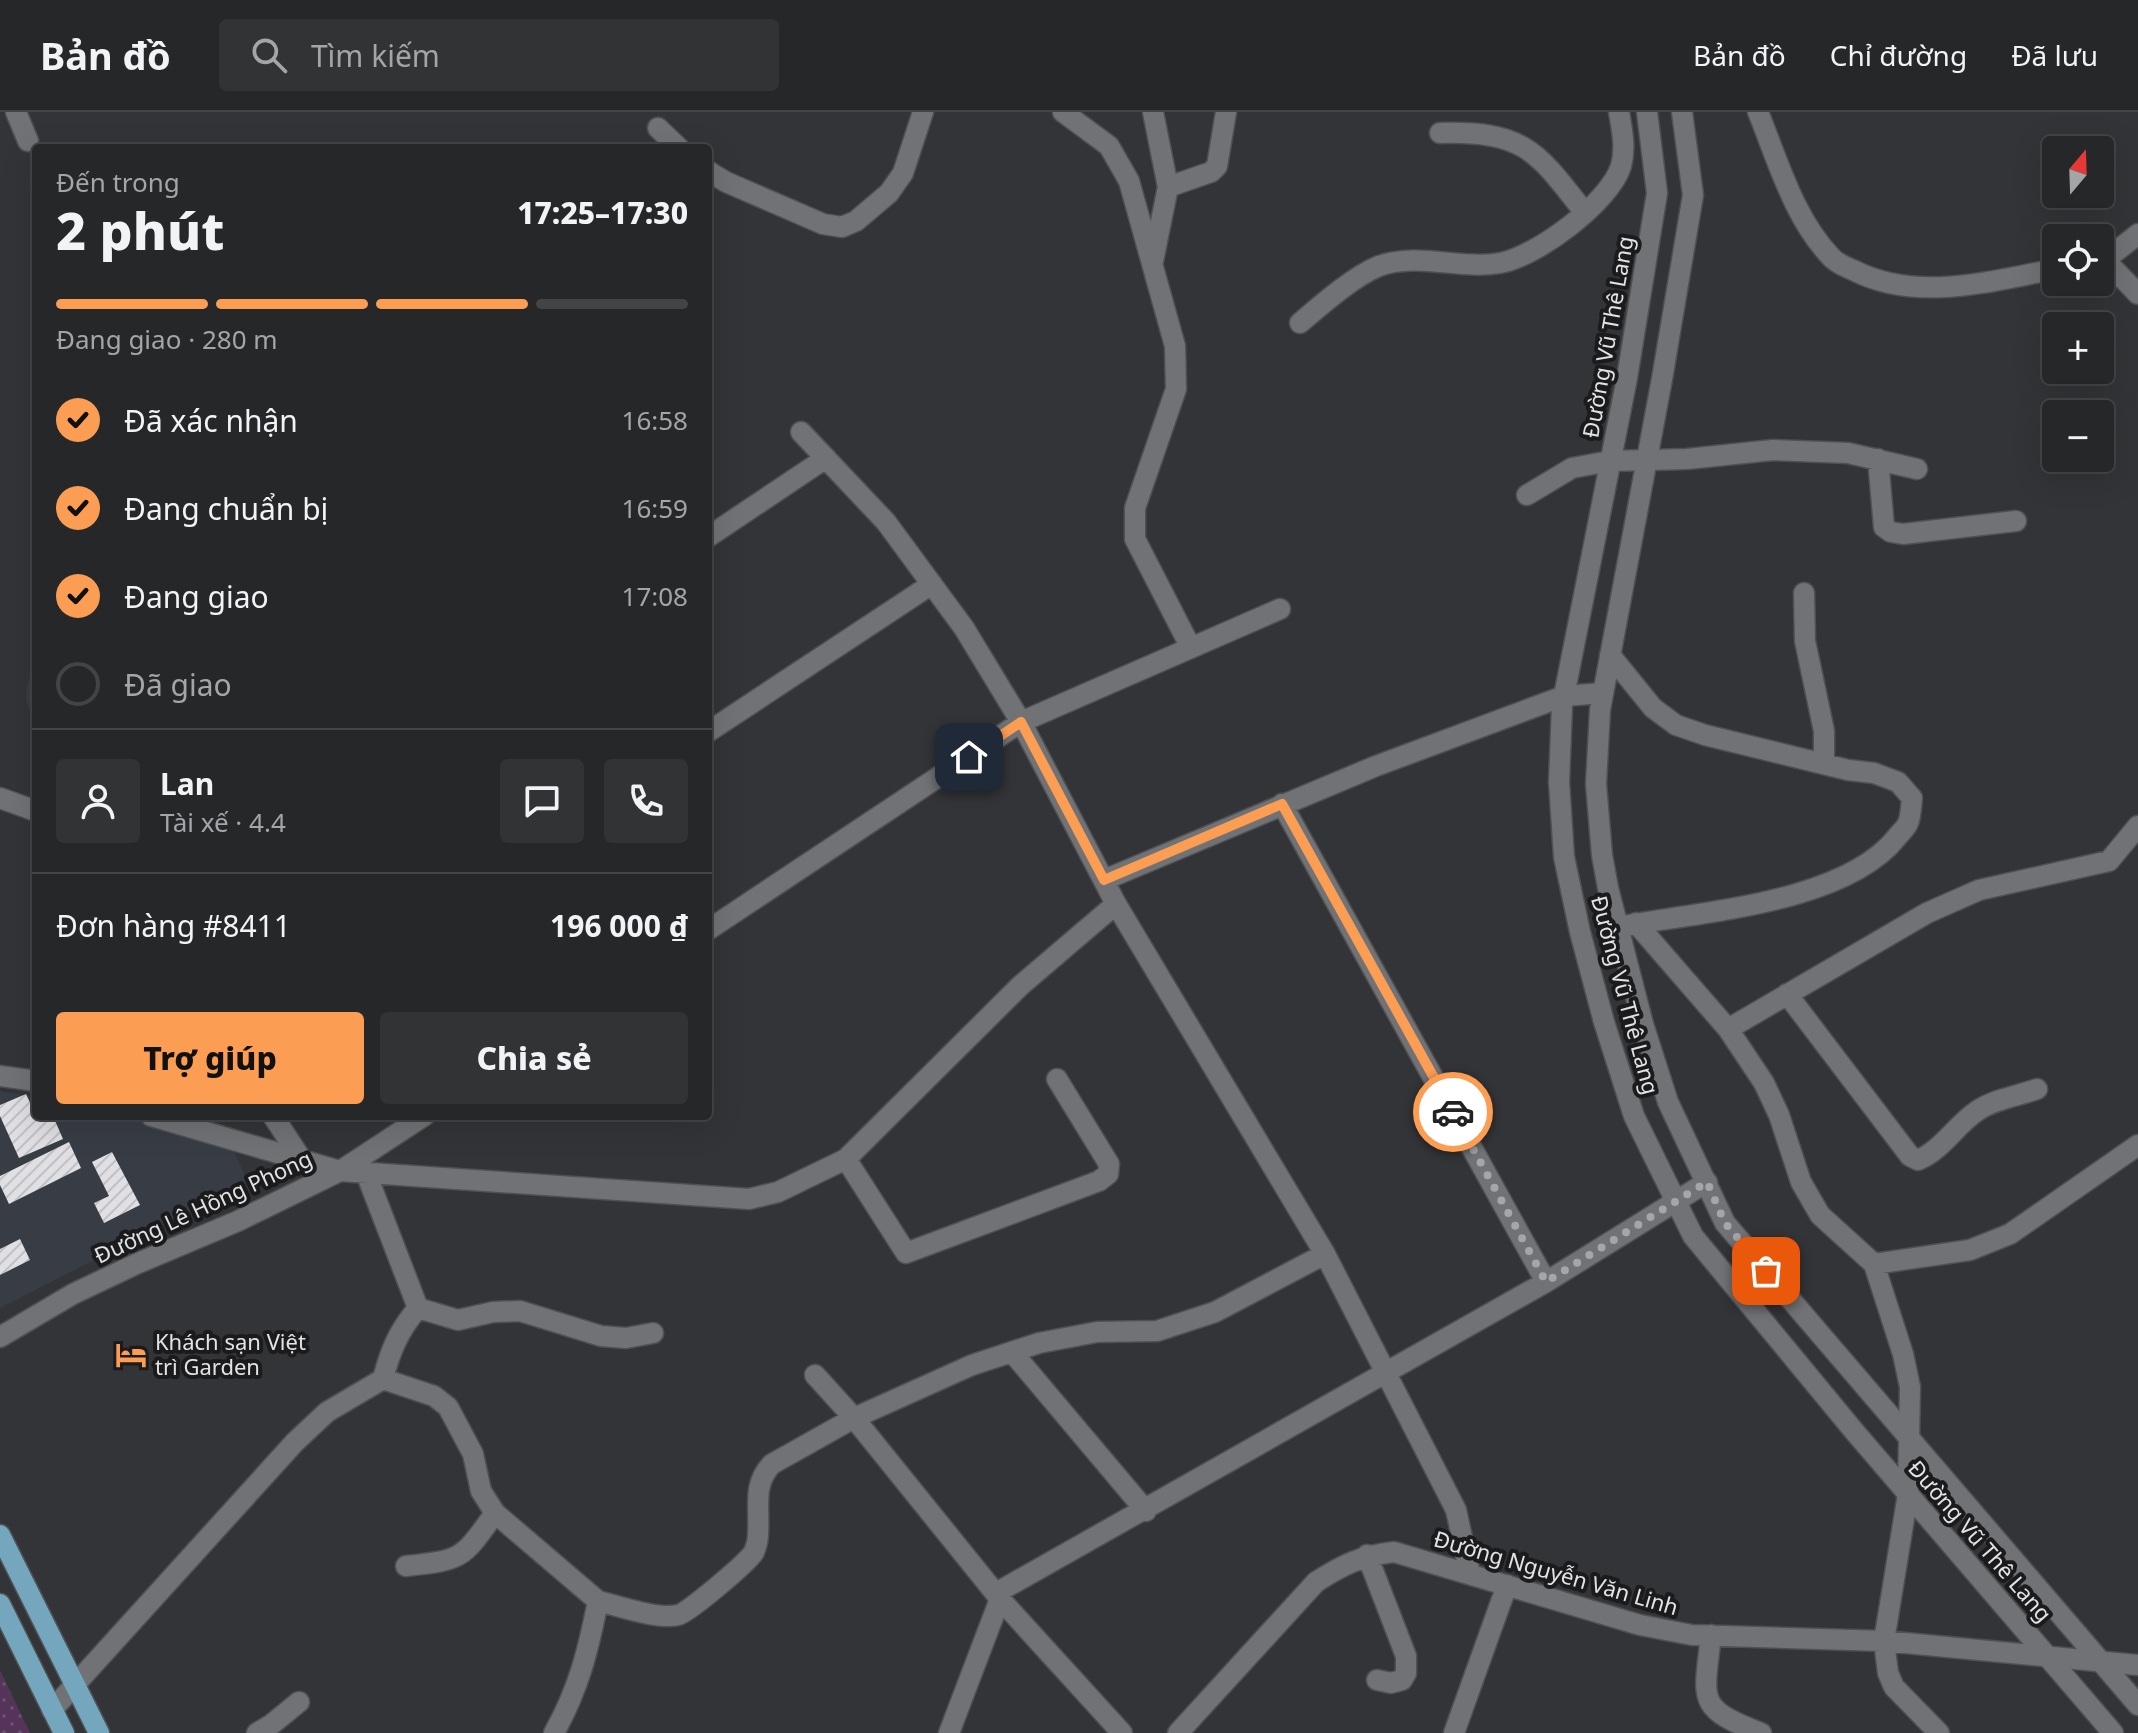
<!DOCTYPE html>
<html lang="vi">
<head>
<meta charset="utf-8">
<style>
  :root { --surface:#262729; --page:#323335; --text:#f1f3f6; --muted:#a4a5a8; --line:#424446; --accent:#fc9d54 }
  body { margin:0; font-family:"Noto Sans",sans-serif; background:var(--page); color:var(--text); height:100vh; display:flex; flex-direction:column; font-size:30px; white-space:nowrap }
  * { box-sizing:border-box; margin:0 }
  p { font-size:26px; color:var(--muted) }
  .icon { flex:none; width:44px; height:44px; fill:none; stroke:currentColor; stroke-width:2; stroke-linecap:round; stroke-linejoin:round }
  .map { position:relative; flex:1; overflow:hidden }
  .sheet { position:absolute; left:32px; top:32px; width:680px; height:976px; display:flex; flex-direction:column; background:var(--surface); border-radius:8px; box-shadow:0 8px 32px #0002,0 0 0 2px var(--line) }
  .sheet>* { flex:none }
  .needle { width:52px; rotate:19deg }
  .tools { position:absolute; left:2042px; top:24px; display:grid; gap:16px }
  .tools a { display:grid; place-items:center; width:72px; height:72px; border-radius:8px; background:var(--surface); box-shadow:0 8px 32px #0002,0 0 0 2px var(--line); font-size:40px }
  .pin { position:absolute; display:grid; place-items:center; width:68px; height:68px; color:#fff; margin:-34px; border-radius:16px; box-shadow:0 4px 12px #0006 }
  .courier { position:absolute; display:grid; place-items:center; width:80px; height:80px; margin:-40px; border:6px solid #fc9d54; border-radius:50%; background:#fff; color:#222; box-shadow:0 2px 10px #0007 }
  .summary em { font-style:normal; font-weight:800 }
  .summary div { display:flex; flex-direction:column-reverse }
  .summary { display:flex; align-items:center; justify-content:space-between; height:136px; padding:0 24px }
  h1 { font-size:52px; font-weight:800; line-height:60px }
  .bar { display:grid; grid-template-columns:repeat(4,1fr); gap:12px 8px; align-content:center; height:96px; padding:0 24px }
  .bar i { height:10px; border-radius:6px; background:var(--line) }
  .bar .active { background:var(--accent) }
  .bar p { grid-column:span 4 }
  .line { display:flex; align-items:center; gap:20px; padding:0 24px; border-top:2px solid var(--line) }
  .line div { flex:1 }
  .round { display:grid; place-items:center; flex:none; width:84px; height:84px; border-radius:8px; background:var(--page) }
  ol { padding:0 24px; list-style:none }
  li { display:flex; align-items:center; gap:24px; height:88px }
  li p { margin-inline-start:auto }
  li .icon { padding:8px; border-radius:50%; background:var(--accent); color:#111; stroke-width:4 }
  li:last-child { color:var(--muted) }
  li i { width:44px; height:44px; border:4px solid var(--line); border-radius:50% }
  .action { display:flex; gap:16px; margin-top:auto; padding:16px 24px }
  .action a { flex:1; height:92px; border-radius:8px; background:var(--accent); color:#111; font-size:32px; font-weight:800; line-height:92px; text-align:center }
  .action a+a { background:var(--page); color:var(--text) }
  header { display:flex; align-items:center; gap:48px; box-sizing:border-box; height:112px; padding:0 40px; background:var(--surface); border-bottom:2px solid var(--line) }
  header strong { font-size:38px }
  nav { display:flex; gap:44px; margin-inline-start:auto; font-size:28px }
  .search { width:560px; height:72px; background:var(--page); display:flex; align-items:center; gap:20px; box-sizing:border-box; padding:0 28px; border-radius:8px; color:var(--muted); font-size:30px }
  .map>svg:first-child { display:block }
  .built { fill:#383d45 }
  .green { fill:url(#green-dots) }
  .building { fill:url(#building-hatch) }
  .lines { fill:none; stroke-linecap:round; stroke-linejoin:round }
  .street-casing { stroke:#4e5052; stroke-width:23 }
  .secondary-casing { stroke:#4e5052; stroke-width:23 }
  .primary-casing { stroke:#4e5052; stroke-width:23 }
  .street { stroke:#707275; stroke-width:20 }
  .secondary { stroke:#707275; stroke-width:20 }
  .primary { stroke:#74a7be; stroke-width:20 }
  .done { stroke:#a4a6a8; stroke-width:8; stroke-dasharray:0 14.4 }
  .route { stroke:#fc9d54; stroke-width:10 }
  .labels { text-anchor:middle; stroke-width:8; stroke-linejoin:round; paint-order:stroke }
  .street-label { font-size:22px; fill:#e2e3e5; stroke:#1b1b1d }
  .poi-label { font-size:22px; fill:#e2e3e5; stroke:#1b1b1d; text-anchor:start }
</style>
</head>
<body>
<header>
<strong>Bản đồ</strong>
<div class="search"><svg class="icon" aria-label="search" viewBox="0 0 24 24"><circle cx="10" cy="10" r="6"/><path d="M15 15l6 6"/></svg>Tìm kiếm</div>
<nav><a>Bản đồ</a><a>Chỉ đường</a><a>Đã lưu</a></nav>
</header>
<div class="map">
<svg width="2138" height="1621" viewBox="0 0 2138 1621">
  <defs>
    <pattern id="green-dots" width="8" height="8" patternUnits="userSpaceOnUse" patternTransform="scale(2)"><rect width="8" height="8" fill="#553459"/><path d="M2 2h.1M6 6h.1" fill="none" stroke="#6d5171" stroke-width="1.8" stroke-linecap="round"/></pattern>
    <pattern id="building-hatch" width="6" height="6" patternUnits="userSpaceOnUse" patternTransform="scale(2)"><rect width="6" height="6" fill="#e0dfe4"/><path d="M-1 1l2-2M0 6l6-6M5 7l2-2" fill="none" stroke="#c1c0c4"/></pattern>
  </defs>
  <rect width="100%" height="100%" fill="#323437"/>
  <path class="built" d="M36 548V617L26 587 27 573Z
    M0 979 36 985V1004H115L231 1033 248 1070 0 1196Z"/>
  <path class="green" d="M0 1558 30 1621H0Z"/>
  <path class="building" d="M26 982 33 997 36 995V1004H53L63 1027 19 1046 0 1004V993Z
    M69 1030 81 1056 9 1092 0 1073V1064Z
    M112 1040 140 1093 104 1111 94 1091 109 1084 92 1050Z
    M20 1127 30 1148 0 1163V1137Z"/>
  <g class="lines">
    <defs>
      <path id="street" d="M16 0 28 29
        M1063 0 1109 34 1129 69 1175 234 1176 277 1135 396V427L1191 536
        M1758 0C1778 49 1794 107 1832 146 1838 152 1846 155 1853 158 1917 191 1990 169 2056 157
        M658 16 679 36
        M1440 21C1524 19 1536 38 1585 101
        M708 59 726 70 823 112 842 115 856 109 889 81 903 61 923 0
        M1168 75 1211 60 1217 54 1226 0
        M2105 148 2138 182
        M1153 149 1168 75 1153 0
        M2100 149 2105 148 2138 122
        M1300 211C1321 193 1354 164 1379 154 1419 140 1460 158 1500 151 1536 145 1610 90 1621 54 1626 36 1622 18 1619 0
        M1878 347 1884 415 1891 420 1903 422 2016 409
        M1527 383 1572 356 1610 349 1687 347 1773 338 1848 341 1917 357
        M708 425 826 346
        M1804 481 1805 529 1824 619V652
        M1610 543 1653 596 1676 613 1705 623 1848 658 1874 661 1898 670 1912 686C1911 694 1911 704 1908 711 1906 716 1900 721 1897 725 1844 792 1697 800 1617 815
        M708 620 932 472
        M0 686 36 699
        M1282 692 1546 1170
        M1104 768 1376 654 1564 584 1603 581
        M1636 811 1728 917
        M708 818 1021 610 1280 497
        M1787 882 1910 1044 1918 1048C1942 1038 1956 1013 1977 999 1994 987 2018 984 2037 977
        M0 964 36 969
        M151 1004 340 1059 749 1087 778 1080 846 1047 1020 874 1116 792
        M273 1004 302 1048
        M846 1047 906 1141 1099 1069 1108 1062 1109 1052 1057 967
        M1325 1142 1456 1398 1470 1462
        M1874 1152 1970 1138 2010 1122 2138 1033
        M418 1196 458 1208 493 1200 520 1199 601 1224 626 1226 653 1221
        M0 1225 73 1182 136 1152 238 1109 340 1059 424 1004
        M1012 1240 1146 1399
        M815 1263 854 1306 1000 1487 1122 1621
        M383 1267 434 1284 448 1295 473 1342 481 1379 495 1401 598 1489C588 1539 579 1576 554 1621
        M1367 1443 1406 1544V1561L1402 1568 1391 1571 1377 1568
        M406 1454C463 1448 462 1447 495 1401
        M996 1481 1546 1170 1707 1070
        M598 1489C619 1494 658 1508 678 1503 688 1501 748 1450 754 1440 756 1435 758 1427 758 1422 760 1396 752 1372 772 1352L854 1306 972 1253 1039 1231 1097 1220 1157 1219 1215 1200 1325 1142 1116 792 1021 610 964 516 886 410 801 320
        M1711 1523C1704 1588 1695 1596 1761 1621
        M52 1598 295 1330 327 1300 383 1267C390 1239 399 1218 418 1196L366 1061
        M257 1621 272 1612 299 1590
        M949 1621 1000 1487
        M1178 1621 1316 1470C1344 1452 1361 1444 1394 1440L1640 1513 1692 1523 1884 1529 2138 1553
        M1454 1621 1507 1473
        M1939 1621 1894 1575 1888 1561 1884 1529 1908 1382 1910 1275 1903 1242 1874 1152 1820 1103 1801 1070 1779 1003 1764 971 1728 917 1927 801 1979 778 2109 749 2138 714"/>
      <path id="secondary" d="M1647 0 1657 81 1627 266 1562 594 1559 670 1564 745 1580 820 1604 910 1634 1004 1693 1124 1854 1319 2113 1621
        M1682 0 1693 83 1662 267 1600 598 1596 672 1602 743 1608 776 1643 912 1668 990 1725 1111 2138 1593"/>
      <path id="primary" d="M0 1423 99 1621
        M0 1492 64 1621"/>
    </defs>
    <use href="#street" class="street-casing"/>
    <use href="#secondary" class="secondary-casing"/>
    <use href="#primary" class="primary-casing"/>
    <use href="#street" class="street"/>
    <use href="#secondary" class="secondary"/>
    <use href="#primary" class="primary"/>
  </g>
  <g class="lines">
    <path class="done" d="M1453 1000 1546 1170 1707 1070 1725 1111 1766 1159"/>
    <path class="route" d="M969 645 1021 610 1104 768 1282 692 1453 1000"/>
  </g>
  <defs>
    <symbol id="hotel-bare" viewBox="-9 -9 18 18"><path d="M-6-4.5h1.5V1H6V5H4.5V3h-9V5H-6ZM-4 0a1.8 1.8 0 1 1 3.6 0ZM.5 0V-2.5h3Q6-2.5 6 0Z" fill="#fc9d54" stroke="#1b1b1d" stroke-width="2.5" paint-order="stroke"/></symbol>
  </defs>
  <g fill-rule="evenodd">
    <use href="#hotel-bare" x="109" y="1221" width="44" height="44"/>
  </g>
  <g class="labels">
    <g class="street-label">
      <text transform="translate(1608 225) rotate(-80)" y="8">Đường Vũ Thê Lang</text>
      <text transform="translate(1625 883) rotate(75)" y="8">Đường Vũ Thê Lang</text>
      <text transform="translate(203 1095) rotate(-25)" y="8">Đường Lê Hồng Phong</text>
      <text transform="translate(1980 1429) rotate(49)" y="8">Đường Vũ Thê Lang</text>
      <text transform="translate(1556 1461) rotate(16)" y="8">Đường Nguyễn Văn Linh</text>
    </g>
    <g class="poi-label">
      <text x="155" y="1238">Khách sạn Việt<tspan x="155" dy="25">trì Garden</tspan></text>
    </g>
  </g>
</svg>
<div class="tools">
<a><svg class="needle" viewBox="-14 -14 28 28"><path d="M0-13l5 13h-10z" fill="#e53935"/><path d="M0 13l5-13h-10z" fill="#a4a5a8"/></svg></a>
<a><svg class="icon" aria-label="locate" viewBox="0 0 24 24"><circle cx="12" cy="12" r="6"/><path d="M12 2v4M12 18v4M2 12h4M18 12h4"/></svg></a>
<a>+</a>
<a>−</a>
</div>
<div class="pin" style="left:1766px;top:1159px;background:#ea580c"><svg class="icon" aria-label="bag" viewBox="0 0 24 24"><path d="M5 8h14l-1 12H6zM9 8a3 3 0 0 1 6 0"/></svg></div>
<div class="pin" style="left:969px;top:645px;background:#1f2937"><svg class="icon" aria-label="home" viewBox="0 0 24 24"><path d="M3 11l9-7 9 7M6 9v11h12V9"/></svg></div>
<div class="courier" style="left:1453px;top:1000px"><svg class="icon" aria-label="car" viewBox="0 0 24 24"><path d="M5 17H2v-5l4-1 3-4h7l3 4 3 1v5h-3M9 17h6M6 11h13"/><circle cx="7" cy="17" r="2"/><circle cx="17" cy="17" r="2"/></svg></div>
<section class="sheet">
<div class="summary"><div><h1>2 phút</h1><p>Đến trong</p></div><em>17:25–17:30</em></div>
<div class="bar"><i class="active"></i><i class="active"></i><i class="active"></i><i></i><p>Đang giao · 280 m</p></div>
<ol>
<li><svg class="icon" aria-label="check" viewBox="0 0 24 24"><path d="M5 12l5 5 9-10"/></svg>Đã xác nhận<p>16:58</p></li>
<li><svg class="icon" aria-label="check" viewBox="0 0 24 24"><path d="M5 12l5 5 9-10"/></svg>Đang chuẩn bị<p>16:59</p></li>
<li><svg class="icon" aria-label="check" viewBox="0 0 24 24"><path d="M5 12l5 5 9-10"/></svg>Đang giao<p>17:08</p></li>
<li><i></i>Đã giao</li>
</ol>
<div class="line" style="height:144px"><a class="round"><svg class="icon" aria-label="person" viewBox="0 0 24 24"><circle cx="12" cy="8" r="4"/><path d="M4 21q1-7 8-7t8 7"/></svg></a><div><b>Lan</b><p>Tài xế · 4.4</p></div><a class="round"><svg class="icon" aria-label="chat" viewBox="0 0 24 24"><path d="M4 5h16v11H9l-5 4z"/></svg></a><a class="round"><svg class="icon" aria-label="phone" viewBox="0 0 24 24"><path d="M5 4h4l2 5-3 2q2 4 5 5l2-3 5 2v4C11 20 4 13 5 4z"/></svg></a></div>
<div class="line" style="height:104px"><div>Đơn hàng #8411</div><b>196 000 ₫</b></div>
<div class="action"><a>Trợ giúp</a><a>Chia sẻ</a></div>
</section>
</div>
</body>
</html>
